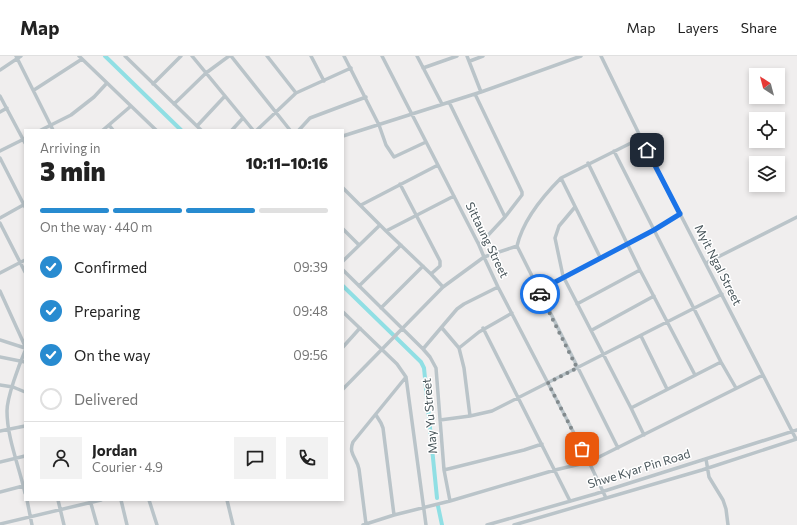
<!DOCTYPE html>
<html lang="en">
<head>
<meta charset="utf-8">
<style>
  :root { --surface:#fff; --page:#f2f2f2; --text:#222; --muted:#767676; --line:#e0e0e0; --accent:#288bd0 }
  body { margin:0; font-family:Commissioner,sans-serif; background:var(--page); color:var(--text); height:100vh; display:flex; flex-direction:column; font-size:15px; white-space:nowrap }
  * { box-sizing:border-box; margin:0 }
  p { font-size:13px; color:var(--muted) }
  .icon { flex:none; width:22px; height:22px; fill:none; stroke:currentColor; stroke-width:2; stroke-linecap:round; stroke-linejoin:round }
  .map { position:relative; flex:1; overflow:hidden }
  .sheet { position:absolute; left:24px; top:73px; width:320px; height:372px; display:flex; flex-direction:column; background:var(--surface); border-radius:0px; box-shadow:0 2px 6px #0003 }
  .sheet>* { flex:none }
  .needle { width:26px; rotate:324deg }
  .buttons { position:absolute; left:749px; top:12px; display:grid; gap:8px }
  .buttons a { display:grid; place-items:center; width:36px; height:36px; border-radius:0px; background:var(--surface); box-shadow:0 2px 6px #0003; font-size:20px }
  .pin { position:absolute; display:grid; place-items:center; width:34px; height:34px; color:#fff; margin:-17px; border-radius:8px; box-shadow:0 2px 6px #0006 }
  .courier { position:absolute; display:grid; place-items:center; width:40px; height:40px; margin:-20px; border:3px solid #1a73e8; border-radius:50%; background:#fff; color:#222; box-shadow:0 1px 5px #0007 }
  .overview em { font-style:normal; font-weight:800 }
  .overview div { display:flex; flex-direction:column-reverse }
  .overview { display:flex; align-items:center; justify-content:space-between; height:68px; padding:0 16px }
  h1 { font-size:26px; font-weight:800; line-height:30px }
  .bar { display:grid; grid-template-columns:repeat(4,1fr); gap:6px 4px; align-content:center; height:48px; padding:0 16px }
  .bar i { height:5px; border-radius:3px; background:var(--line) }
  .bar .selected { background:var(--accent) }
  .bar p { grid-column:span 4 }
  .line { display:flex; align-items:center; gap:10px; padding:0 16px; border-top:1px solid var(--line) }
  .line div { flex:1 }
  .round { display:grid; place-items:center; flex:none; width:42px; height:42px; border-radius:0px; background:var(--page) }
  ol { padding:0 16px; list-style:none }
  li { display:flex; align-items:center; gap:12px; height:44px }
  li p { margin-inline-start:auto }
  li .icon { padding:4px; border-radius:50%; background:var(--accent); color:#fff; stroke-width:4 }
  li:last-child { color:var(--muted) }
  li i { width:22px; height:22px; border:2px solid var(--line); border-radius:50% }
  header { display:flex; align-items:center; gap:24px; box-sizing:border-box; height:56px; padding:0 20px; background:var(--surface); border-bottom:1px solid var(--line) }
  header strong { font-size:19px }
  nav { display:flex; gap:22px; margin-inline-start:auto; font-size:14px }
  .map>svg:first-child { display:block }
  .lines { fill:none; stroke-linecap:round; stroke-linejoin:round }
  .canal { stroke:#90dfe4; stroke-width:4 }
  .minor { stroke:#bac4c9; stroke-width:3.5 }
  .done { stroke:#828a8d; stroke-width:4; stroke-dasharray:0 7.2 }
  .route { stroke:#1a73e8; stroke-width:5 }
  .labels { text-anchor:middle; stroke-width:3; stroke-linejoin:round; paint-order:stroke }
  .street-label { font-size:12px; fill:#475459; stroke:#fff }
</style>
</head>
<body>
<header>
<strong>Map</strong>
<nav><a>Map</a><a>Layers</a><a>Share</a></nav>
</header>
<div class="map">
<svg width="797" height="469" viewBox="0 0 797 469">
  <rect width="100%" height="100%" fill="#f0eeee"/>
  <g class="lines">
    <path class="canal" d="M105 0 181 74
      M343 230 421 306 424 312 437 442
      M438 450 442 469"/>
    <path class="minor" d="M16 0 53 74
      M79 0 156 74
      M125 0 201 74
      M192 0 253 74
      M231 0 290 74
      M267 0 296 37
      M311 0 324 25
      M344 0 379 69 386 89 394 101 426 86
      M382 0 479 189 484 201 498 231 589 406 606 442
      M417 0 442 48
      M467 0 481 36
      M601 0 641 82 796 383
      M470 5 483 0
      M423 12 457 0
      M0 14 21 0
      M153 28 181 0
      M34 34 82 3
      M475 38 522 136V139L505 161 479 189
      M0 40 25 87
      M449 46 505 161
      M174 48 206 17 229 0
      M0 56 7 52
      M109 69 113 74
      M197 70 225 40
      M41 74 71 59 94 41 107 27
      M103 74 131 50
      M232 74 243 62
      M257 74 296 37 351 12
      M299 74 310 62 366 41
      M343 80 481 36 581 0
      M0 95 24 83
      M614 95 721 306 736 332
      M0 102 25 151
      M588 107 640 214 695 319
      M561 122 600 201
      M400 128 440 205V210L431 218
      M343 132 386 175 431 218 443 231
      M361 149 438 109
      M575 151 559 170 555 182 563 220 631 352 644 379
      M0 162 25 148
      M0 167 25 216
      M343 173 359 189
      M386 175 454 140
      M343 205 380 169
      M706 207 797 161
      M343 214 423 293 430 301 436 312 444 414 450 445
      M0 217 25 204
      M359 230 401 189
      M0 235 25 290
      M538 235 654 174 681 157
      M577 248 640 214
      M381 252 423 210
      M343 256 397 308 406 321 426 469
      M442 272 459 292 464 312 470 360
      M483 272 570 445
      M592 274 654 240
      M641 280 667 333
      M0 284 25 292
      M343 291 360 272
      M459 292 479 276 512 257
      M423 293 457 253 464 248 498 231
      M25 295C19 309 7 341 7 355 7 382 19 410 25 437
      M0 301 25 306
      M0 329 13 331 25 336
      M343 333 443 231 484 201 517 190
      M631 352 721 306
      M376 359 381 367 383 372 394 459
      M440 364 470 360 492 355 722 238
      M0 375 25 370
      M618 392 517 190C523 164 542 141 561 122L641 82
      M706 403 709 421 723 444 726 453 728 469
      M0 406 25 400
      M444 414 524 394 542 388
      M0 436 23 430
      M27 444 32 469
      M58 444 64 469
      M90 444 97 469
      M121 444 127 469
      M149 444 157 469
      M227 444 233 469
      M0 468 101 444
      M366 468 359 413C357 402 348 398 353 386L406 321
      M363 469 394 459 450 445 555 414 589 406 763 319
      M487 469 595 438 797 374
      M514 469 702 414 797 383"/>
  </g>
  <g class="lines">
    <path class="done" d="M540 238 577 312 548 327 582 393"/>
    <path class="route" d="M540 238 538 235 654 174 680 158 647 94"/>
  </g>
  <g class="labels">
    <g class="street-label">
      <text transform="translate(487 184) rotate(64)" y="4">Sittaung Street</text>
      <text transform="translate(718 209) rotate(63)" y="4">Myit Ngal Street</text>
      <text transform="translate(430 360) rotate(-95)" y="4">May Yu Street</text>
      <text transform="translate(639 413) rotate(-17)" y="4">Shwe Kyar Pin Road</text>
    </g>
  </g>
</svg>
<div class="buttons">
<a><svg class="needle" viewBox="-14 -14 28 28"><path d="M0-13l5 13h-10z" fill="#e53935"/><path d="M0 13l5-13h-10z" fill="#767676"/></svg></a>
<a><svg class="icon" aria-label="locate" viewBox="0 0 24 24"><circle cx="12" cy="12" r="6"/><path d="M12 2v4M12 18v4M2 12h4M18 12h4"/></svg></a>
<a><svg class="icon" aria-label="layers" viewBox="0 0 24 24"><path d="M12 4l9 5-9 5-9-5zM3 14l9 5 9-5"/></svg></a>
</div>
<div class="pin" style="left:582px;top:393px;background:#ea580c"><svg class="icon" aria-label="bag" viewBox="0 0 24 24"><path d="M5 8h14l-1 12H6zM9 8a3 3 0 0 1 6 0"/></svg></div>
<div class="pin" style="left:647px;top:94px;background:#1f2937"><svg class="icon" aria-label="home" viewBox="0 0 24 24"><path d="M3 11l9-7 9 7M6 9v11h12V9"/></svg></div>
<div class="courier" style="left:540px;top:238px"><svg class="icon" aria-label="car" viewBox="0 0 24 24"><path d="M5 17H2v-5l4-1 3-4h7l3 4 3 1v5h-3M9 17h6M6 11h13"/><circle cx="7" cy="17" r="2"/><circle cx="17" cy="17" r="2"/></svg></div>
<section class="sheet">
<div class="overview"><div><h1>3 min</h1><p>Arriving in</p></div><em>10:11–10:16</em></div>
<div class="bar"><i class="selected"></i><i class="selected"></i><i class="selected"></i><i></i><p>On the way · 440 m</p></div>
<ol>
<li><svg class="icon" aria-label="check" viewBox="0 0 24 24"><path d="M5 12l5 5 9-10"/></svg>Confirmed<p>09:39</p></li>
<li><svg class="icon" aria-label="check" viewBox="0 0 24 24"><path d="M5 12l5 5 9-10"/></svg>Preparing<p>09:48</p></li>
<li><svg class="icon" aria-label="check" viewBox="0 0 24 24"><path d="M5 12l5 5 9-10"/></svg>On the way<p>09:56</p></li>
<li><i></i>Delivered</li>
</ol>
<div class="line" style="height:72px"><a class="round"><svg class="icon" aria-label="person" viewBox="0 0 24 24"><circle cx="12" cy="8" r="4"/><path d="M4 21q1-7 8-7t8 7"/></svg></a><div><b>Jordan</b><p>Courier · 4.9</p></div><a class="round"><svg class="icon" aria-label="chat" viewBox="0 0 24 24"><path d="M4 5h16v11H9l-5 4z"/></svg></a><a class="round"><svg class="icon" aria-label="phone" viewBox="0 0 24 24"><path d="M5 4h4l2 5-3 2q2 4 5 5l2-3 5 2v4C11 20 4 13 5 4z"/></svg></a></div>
</section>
</div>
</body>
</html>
